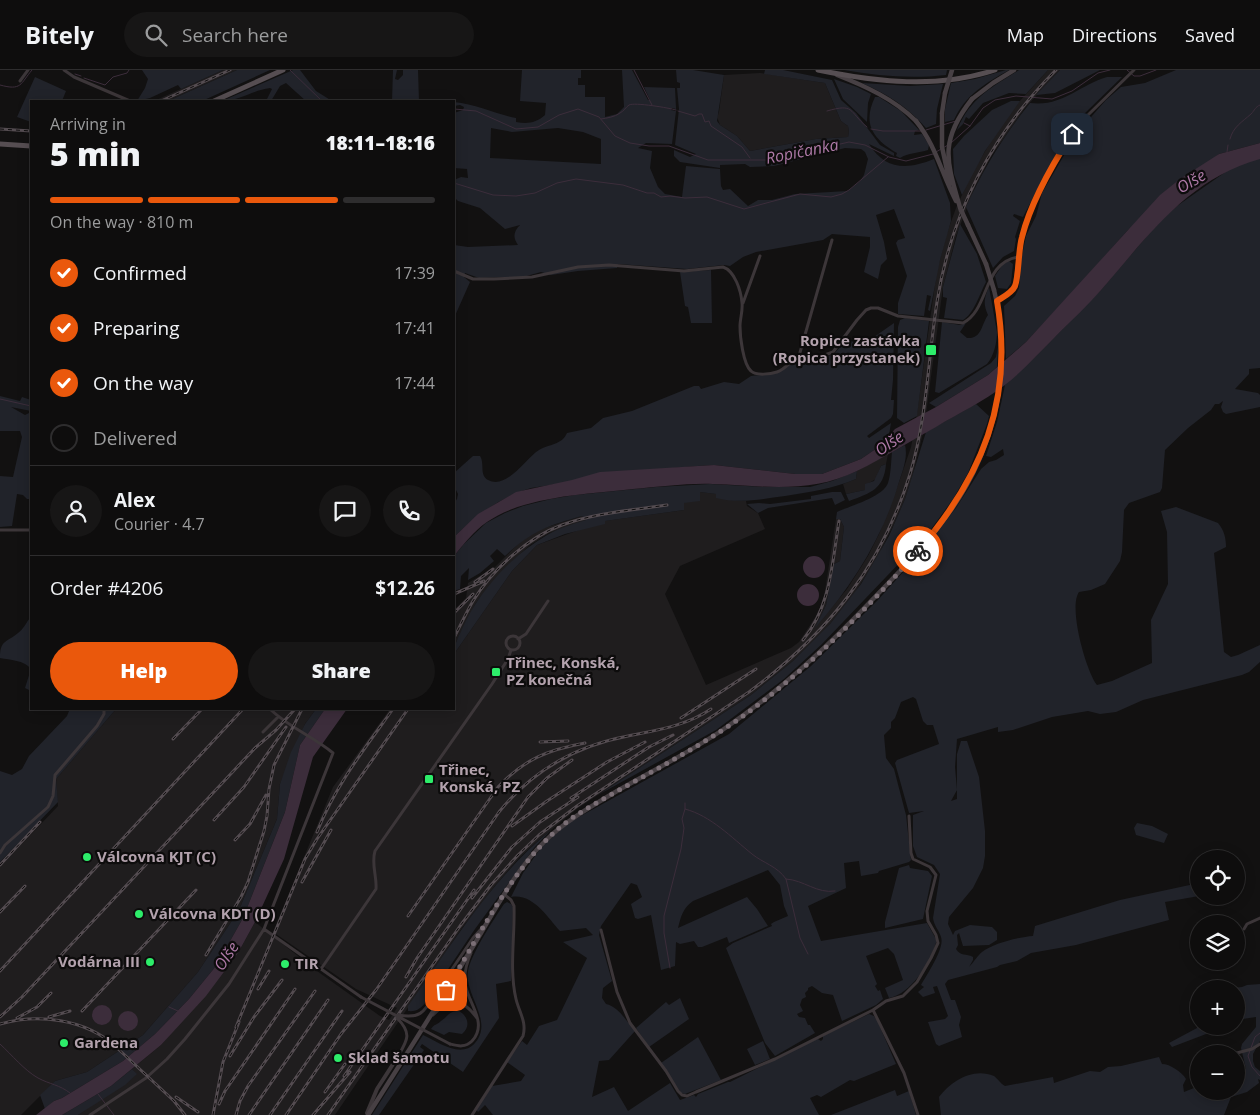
<!DOCTYPE html>
<html lang="en">
<head>
<meta charset="utf-8">
<style>
  :root { --surface:#0e0d0d; --page:#171616; --text:#f1f3f6; --muted:#9b9c9d; --line:#2e2d2e; --accent:#ea580c }
  body { margin:0; font-family:"Open Sans",sans-serif; background:var(--page); color:var(--text); height:100vh; display:flex; flex-direction:column; font-size:19px; white-space:nowrap }
  * { box-sizing:border-box; margin:0 }
  p { font-size:16px; color:var(--muted) }
  .icon { flex:none; width:28px; height:28px; fill:none; stroke:currentColor; stroke-width:2; stroke-linecap:round; stroke-linejoin:round }
  .map { position:relative; flex:1; overflow:hidden }
  .drawer { position:absolute; left:30px; top:30px; width:425px; height:610px; display:flex; flex-direction:column; background:var(--surface); border-radius:0px; box-shadow:0 2px 12px #0003,0 0 0 1px var(--line) }
  .drawer>* { flex:none }
  .buttons { position:absolute; left:1190px; top:780px; display:grid; gap:10px }
  .buttons a { display:grid; place-items:center; width:55px; height:55px; border-radius:50%; background:var(--surface); box-shadow:0 2px 12px #0003,0 0 0 1px var(--line); font-size:25px }
  .pin { position:absolute; display:grid; place-items:center; width:42px; height:42px; color:#fff; margin:-21px; border-radius:10px; box-shadow:0 2px 8px #0006 }
  .courier { position:absolute; display:grid; place-items:center; width:50px; height:50px; margin:-25px; border:4px solid #ea580c; border-radius:50%; background:#fff; color:#222; box-shadow:0 1px 6px #0007 }
  .head em { font-style:normal; font-weight:800 }
  .head div { display:flex; flex-direction:column-reverse }
  .head { display:flex; align-items:center; justify-content:space-between; height:85px; padding:0 20px }
  h1 { font-size:32px; font-weight:800; line-height:38px }
  .bar { display:grid; grid-template-columns:repeat(4,1fr); gap:8px 5px; align-content:center; height:60px; padding:0 20px }
  .bar i { height:6px; border-radius:4px; background:var(--line) }
  .bar .selected { background:var(--accent) }
  .bar p { grid-column:span 4 }
  .line { display:flex; align-items:center; gap:12px; padding:0 20px; border-top:1px solid var(--line) }
  .line div { flex:1 }
  .round { display:grid; place-items:center; flex:none; width:52px; height:52px; border-radius:26px; background:var(--page) }
  ol { padding:0 20px; list-style:none }
  li { display:flex; align-items:center; gap:15px; height:55px }
  li p { margin-inline-start:auto }
  li .icon { padding:5px; border-radius:50%; background:var(--accent); color:#fff; stroke-width:4 }
  li:last-child { color:var(--muted) }
  li i { width:28px; height:28px; border:2px solid var(--line); border-radius:50% }
  .action { display:flex; gap:10px; margin-top:auto; padding:10px 20px }
  .action a { flex:1; height:58px; border-radius:30px; background:var(--accent); color:#fff; font-size:20px; font-weight:800; line-height:58px; text-align:center }
  .action a+a { background:var(--page); color:var(--text) }
  header { display:flex; align-items:center; gap:30px; box-sizing:border-box; height:70px; padding:0 25px; background:var(--surface); border-bottom:1px solid var(--line) }
  header strong { font-size:24px }
  nav { display:flex; gap:28px; margin-inline-start:auto; font-size:18px }
  .search { width:350px; height:45px; background:var(--page); display:flex; align-items:center; gap:12px; box-sizing:border-box; padding:0 18px; border-radius:28px; color:var(--muted); font-size:19px }
  .map>svg:first-child { display:block }
  .built { fill:#1f1d1e }
  .green { fill:#21232a; fill-rule:evenodd }
  .water { fill:#3c2d3b }
  .lines { fill:none; stroke-linecap:round; stroke-linejoin:round }
  .stream { stroke:#3c2d3b; stroke-width:1 }
  .minor { stroke:#3c3639; stroke-width:3 }
  .tertiary { stroke:#3c3639; stroke-width:4 }
  .secondary { stroke:#474044; stroke-width:4.5 }
  .primary { stroke:#564e52; stroke-width:5 }
  .rail-casing { stroke:#544c51; stroke-width:3 }
  .rail { stroke:#0d0c0c; stroke-width:1; stroke-dasharray:4; stroke-linecap:butt }
  .minor-bridge { stroke:#3c3639; stroke-width:3 }
  .secondary-bridge { stroke:#474044; stroke-width:4.5 }
  .done { stroke:#7b6f76; stroke-width:5; stroke-dasharray:0 9 }
  .route { stroke:#ea580c; stroke-width:6 }
  .poi-dot { fill:#2ded6a; stroke:#0d0c0c; stroke-width:2 }
  .labels { text-anchor:middle; stroke-width:4.5; stroke-linejoin:round; paint-order:stroke }
  .poi-label { font-size:15px; font-weight:bold; fill:#b3a2ad; stroke:#0d0c0c; text-anchor:start }
  .water-label { font-size:16px; font-style:italic; fill:#ae79a7; stroke:#0d0c0c }
</style>
</head>
<body>
<header>
<strong>Bitely</strong>
<div class="search"><svg class="icon" aria-label="search" viewBox="0 0 24 24"><circle cx="10" cy="10" r="6"/><path d="M15 15l6 6"/></svg>Search here</div>
<nav><a>Map</a><a>Directions</a><a>Saved</a></nav>
</header>
<div class="map">
<svg width="1260" height="1045" viewBox="0 0 1260 1045">
  <rect width="100%" height="100%" fill="#121111"/>
  <path class="built" d="M223 0H237L168 31H154Z
    M1048 0H1060L1025 38 992 85 975 117 956 166 943 217 924 359 913 404 905 429 894 454 876 490 854 524 822 564 793 591 751 625 578 738 541 768 520 787 494 817 462 858 335 1045H78L136 1004 132 999 161 975 238 883 255 852 317 901 380 946 389 950 397 938 356 919 273 862 333 717 390 639H454V584L512 501 537 475 604 451 684 440 683 433 700 422 717 424 730 430 746 431 747 436 758 443 765 459 680 496 665 524 706 615 791 578 799 572 818 543 824 527 836 449H840L844 457 840 491 834 494 826 535 817 555 847 519 868 486 879 464 898 415 911 377 915 357 937 200 947 163 956 138 972 103 999 58 1018 33Z
    M760 3 825 13 841 51 848 56 849 62 848 67 816 69 750 81 737 66 720 55 717 47 719 42 724 5Z
    M888 384 886 394 881 396 876 409 869 413 865 420 846 424 843 414 856 409 857 401Z
    M582 446 587 450 549 463 530 475 514 490 485 521 476 533 454 576V540L466 528 468 513 495 497 517 475 531 464 541 459Z
    M116 639H316L305 654 280 714 277 749 239 840 198 902 143 965 87 1002 55 1011 21 1045H0V797L58 736 56 709Z"/>
  <path class="green" d="M142 0H223L181 19 178 15 150 28 137 31 145 18 148 9Z
    M237 0H270L202 31H168Z
    M293 0H300L316 21 332 31H306L286 13 280 16 271 31H266L272 19 270 18C253 20 239 31 222 31Z
    M393 0H397L395 9 398 10 403 5V0H418L419 31H392Z
    M522 0H581V8H578V15H585V27H605V47L617 44 624 37 622 0H632L648 30H650L644 17 675 18 676 38V39L672 38 671 40 676 41 672 74 646 73 638 78 652 81 650 98 658 117 665 124 682 127 686 96 720 99 721 116 723 120 730 119 748 136 758 130H772L795 124 848 121 860 111 864 105 868 89 865 82 861 79 845 78 774 96 750 97 745 94 720 95V98L680 92 674 86V80L690 87 696 84 675 75 679 39 677 18H680V13L677 12 676 0H693L724 5 717 51 720 55 737 66 750 81 816 69 848 67 849 62 848 56 841 51 825 13 764 4 765 0H783L832 10 841 30 856 43 880 75 894 83V86L869 74C885 100 907 100 934 89L950 133 951 151 940 190 930 241 928 240 931 226 927 225 924 246 898 244V233L907 206 896 173 898 170 905 168 894 139 876 145 884 172 887 189 881 195 878 209 864 202 870 177V167L832 164 823 170 756 182 743 187 730 196 724 195 687 199 618 194 617 198 578 201 551 205 541 202 523 207H509L479 208 465 203 464 207 470 212 454 248V175L468 177 518 175C513 168 513 162 520 155L505 159 480 138 458 131 454 127V110L461 107 468 108 467 99 454 98V43L463 40 464 37 460 35 454 36V32C476 34 495 44 516 48V52C528 54 536 53 545 45L546 33 520 31ZM491 58 512 62 558 58 583 62 601 69V94L490 88Z
    M844 0H947L946 5C911 9 878 6 844 0Z
    M1006 0H1009C986 13 965 25 954 50L945 52V39L951 13 975 9Z
    M1019 0H1048L1026 24 1009 23 983 33 969 49 966 47 963 54 957 60C970 28 992 17 1019 0Z
    M1060 0H1100L1055 23 1036 25Z
    M1176 0H1260V73L1219 84 1128 160 1068 227 1026 272 1006 289 1004 236 1015 226 1019 218 1021 190 1026 166 1036 146 1042 123 1077 63 1106 30 1121 17 1145 13Z
    M35 7 66 21 62 31H31V52L17 47Z
    M1107 7H1122L1082 46 1065 69 1056 67V70L1061 75 1024 145 1023 147 1014 144 1013 146 1020 151 1015 167 1016 169 1014 181 1003 187 993 198 966 137C983 99 1004 65 1030 33 1063 37 1079 15 1107 7Z
    M834 9 857 17 871 24 868 33 867 52 843 29Z
    M862 13 910 16 943 14 937 39 936 54 926 58C908 37 887 24 862 13Z
    M875 27H879L901 41 919 60 915 61 914 65 922 64 929 75 928 80C919 83 908 83 900 88L896 86 897 83C873 69 862 54 875 27Z
    M1011 31H1020L985 81 962 125 954 104 953 79 964 66 992 40Z
    M1260 87V298L1249 299V304L1235 319 1258 323 1260 325V337L1226 344 1223 342 1221 337 1223 331 1219 334H1215L1211 340 1188 358 1165 380 1162 418 1160 422 1129 433 1124 440 1122 482 1120 491 1105 514 1091 520 1079 522C1068 537 1086 601 1097 615L1112 611 1152 593 1151 550 1168 514 1167 462 1161 441 1176 437 1218 453C1224 460 1226 468 1226 477L1214 483 1224 582 1231 587 1238 585 1260 575V592L1249 602 1242 605 1143 630 1116 642 1100 644 1088 641 1052 647 1013 660 998 662V657L957 669 955 697 957 720 951 731 957 729V684L961 671H967L979 707 985 761V786L983 798 973 818 949 847 948 854 953 865 955 861 970 855 992 857 997 862V870L989 875 963 876 959 863 957 865 958 875 956 879C961 887 966 883 973 887V890L969 897C974 892 978 885 982 882 993 873 1019 867 1033 866L1035 856 1120 830 1199 813V826L1165 832 1169 850 1076 875 1031 883 1017 891 1000 895 997 897 948 910 945 914 951 930H955L961 947 959 955 962 967 939 976 936 974 928 952 945 949 948 946 937 916 933 917 935 923 923 927 918 922 924 917 921 915C927 904 945 878 941 867 939 860 934 856 933 848L940 804 934 795 917 787 913 776V745L924 741 909 743 895 693 897 690 939 674 933 655H927L923 651 916 629 913 627 901 632 895 648 891 652V658L884 665 886 688 894 699 906 745 911 790 909 792 879 801 878 803 861 806 859 791 844 793 846 818 808 836 821 871 927 853 936 869V873C930 893 911 924 889 928L885 918 903 910 894 884 888 878 866 886 877 914 875 916 878 921 880 920 883 929 876 935 842 951 833 925 822 923 812 916 808 918V920L805 923 806 927 802 929 800 935 803 941 797 944 799 947 805 948 808 955H810L815 963 775 986 765 973 726 878 733 873 772 856 771 854 774 852 788 846 784 836 780 815 768 800 693 831C683 838 681 846 678 858L747 827 757 839 768 856 729 873 727 867 702 877H698L694 871 680 874 676 872 675 896 661 900 651 845 638 849 635 848 631 834 642 827 637 815 631 813 601 856 599 865 612 911 603 918 602 928 606 934C619 937 627 952 635 961L609 990 599 991 592 1027 614 1017 628 1041 670 1013 680 1030 694 1025 696 1027 698 1024 728 1012H730L810 972 818 969 821 971 823 969V966L869 944 874 946 877 950 896 994 854 1011 850 1010 821 1027 817 1025 810 1028 819 1045H493L485 1035 478 1042 475 1038 492 1016 521 1011 525 1005 507 992 522 971 527 975 539 956 557 950 587 888 563 872 593 865 586 858 560 861C547 847 533 823 511 827L523 803 543 775 570 752 729 664 811 596 877 531 923 480 956 438 981 399 989 392 996 390 1004 385 1003 379 991 387 986 386 997 352 1005 315 1034 288 1100 221 1159 152 1177 136 1244 89Z
    M960 154 977 184 986 212C980 223 974 244 963 250L944 248 947 228 943 227V217Z
    M1009 191 1013 194 1011 213 1007 219 998 218 995 206 1003 194Z
    M711 200 712 253H691L688 237 685 236 680 202Z
    M989 217 997 262C997 272 994 286 987 294L939 323 935 322 942 252 960 255 966 253 960 262 967 268C982 269 981 255 988 245 983 234 984 228 989 217Z
    M905 248 929 251 917 346 904 353 897 348 898 257 900 250Z
    M894 253 893 310 891 330H894L893 344 891 348 867 366 869 368 891 353 889 365 880 376 861 389 822 404H795L714 395 698 396 648 400 531 418C500 427 477 445 454 467V433L457 429 458 424 454 416V403L473 386H480C485 394 479 405 488 410 507 420 526 388 539 380 549 374 562 375 567 363L591 358 603 348 632 341 694 316H699L701 319 724 312 739 314 751 306 777 303 793 291 803 287 822 288 834 284 846 270 864 274Z
    M998 277 997 297 988 305 936 337 929 333 991 293 996 287Z
    M0 326 20 331 22 327 31 330V341L11 337 25 345 31 342V429H27L23 425 17 424 12 456 0 457V406L13 407 22 367 20 361H0Z
    M976 334 989 346 987 354 968 403 953 429 929 462 822 574 784 609 716 660 598 725 751 625 793 591 830 554 861 514 889 466 905 429 926 362Z
    M905 375C908 387 903 400 899 412 883 467 853 515 815 558L826 535 834 494 840 491 844 457 840 449H836L837 442C850 436 883 427 888 413 891 404 891 392 892 382Z
    M886 394C884 419 871 423 849 431L846 424 865 420V414L874 411 881 396Z
    M857 401 856 409C832 419 810 422 785 426 762 429 739 434 716 428V424L700 422V431L684 433V440L605 451V454L565 464 537 475 512 501 454 584C454 574 458 568 462 559 479 521 511 486 547 465 559 458 573 454 586 450L582 446C547 456 532 461 505 486L497 479 490 486 494 491 480 503 468 510 469 498 461 506 460 519 454 521V486L464 474 486 453 505 443 523 436 551 429 575 425 656 417 710 414 766 417H810L832 411Z
    M832 422H841L845 430 835 435 832 428 768 438 758 443 747 434 759 433 770 434 811 429V426Z
    M31 547V621L25 618 31 599C24 590 10 590 0 588 0 570 6 573 18 563 24 559 26 552 31 547Z
    M67 639H116L56 709 58 732 0 792V701L12 705 22 699 29 686 67 646 69 641Z
    M316 639H325L300 675 285 742 243 848 216 896 189 929 155 964 123 991 62 1028 54 1031 45 1039 40 1025 55 1011 87 1002 143 965 198 902 239 840 277 749 280 714 291 682 305 654Z
    M1137 753 1152 756 1168 764 1164 773 1136 765 1134 758Z
    M552 759 534 778 475 859 426 932C421 938 417 942 408 941V936C452 874 492 808 552 759Z
    M909 795 910 798 928 801 932 806 923 849 885 858V852L899 798Z
    M507 832 511 834 513 837 511 911 496 914 499 948 463 1002 422 974 420 977 424 980 379 1045H372L423 965C438 972 461 989 475 973 494 951 464 925 468 901 471 884 494 849 504 834Z
    M1260 914V971L1253 984V991L1255 997 1260 1001V1010L1258 1009 1259 1013 1247 1022 1231 1027 1224 1045H941L939 1027C951 1011 973 997 994 1006 997 1008 1001 1014 1005 1016L1053 1007 1054 1013 1090 1001 1100 1002 1108 997 1121 996 1159 987 1162 994C1170 994 1182 1002 1186 1009L1183 1015 1184 1022 1199 1016V1021H1236V1004L1246 999 1241 978 1242 974 1256 957V947L1236 950V919H1224L1242 917 1247 915Z
    M1199 923V956H1227L1172 977 1169 973 1197 958 1193 924Z
    M680 928 689 949 649 977 636 958 666 932 669 935Z
    M459 941C468 946 471 957 462 964L449 962 444 965 431 959C434 954 437 955 441 951 450 945 447 942 459 941Z
    M698 967 721 1010 685 1024 681 1023 661 993Z
    M763 971 770 989 755 995 747 979Z
    M132 999 137 1004 125 1015 78 1045H62L111 1016Z
    M895 1020 897 1026 909 1021 916 1045H831Z"/>
  <path class="water" d="M1260 73V89C1188 109 1149 165 1102 219 1088 235 1071 251 1056 266 1039 283 1023 301 1005 315 983 332 959 343 936 357 910 371 884 388 857 401 810 424 764 416 713 414 687 413 659 417 633 419 589 424 524 426 487 452 474 461 463 475 454 486V467L478 444 516 422 572 410 600 402 714 395 795 404H822L861 389 880 376 895 359 936 337 988 305 1026 272 1128 160 1160 125 1180 109 1219 84Z
    M803 497a11 11 0 1 1 22 0a11 11 0 1 1-22 0Z
    M797 525a11 11 0 1 1 22 0a11 11 0 1 1-22 0Z
    M325 639H347L313 687 284 789 255 852 238 883 206 926 161 975 111 1016 62 1045H36L54 1031 62 1028 123 991 155 964 189 929 216 896 243 848 285 742 300 675Z
    M92 945a10 10 0 1 1 20 0a10 10 0 1 1-20 0Z
    M118 951a10 10 0 1 1 20 0a10 10 0 1 1-20 0Z"/>
  <g class="lines">
    <path class="stream" d="M290 0 322 31
      M634 0 652 35
      M1127 0 1134 6H1140L1156 0
      M75 4 81 6
      M84 8 105 15 113 7 127 3 129 0
      M0 15C22 21 20 14 32 0
      M454 39 476 41 516 59 538 57 559 45 578 39 599 47 615 66 630 73 649 76H669L708 90H771L849 72 865 75 889 87 906 91 933 84
      M678 41 695 46 699 44H702L705 52 709 51 711 56 742 77 750 88
      M827 41C855 33 848 41 867 57
      M601 49C607 48 615 47 620 43 624 41 626 37 629 35 634 32 670 38 676 40
      M964 53 970 56
      M871 59 883 61H922
      M926 60 956 51
      M1230 69C1233 57 1242 52 1251 44 1255 40 1255 37 1260 35
      M951 73 970 56 983 38 995 30 1016 26 1052 29 1072 21 1098 3 1110 0
      M936 82 948 75
      M1227 82 1228 75
      M454 113 493 125 516 126 535 123 557 113 576 109 623 115 647 123H654L661 127 670 126 685 128 707 127 744 139 800 124 831 127 842 124 849 120 888 87
      M0 329 31 336
      M685 733V739C711 746 731 767 752 784 763 793 777 796 786 809L800 868 808 884
      M786 809C804 810 817 824 835 821
      M670 898 664 863V846L681 779 684 758 682 749 685 739
      M169 937 178 941
      M1260 963 1255 967 1248 986 1252 997 1260 1006
      M0 974C12 985 24 1000 38 1008 49 1014 60 1015 70 1023
      M98 1024 114 1045"/>
    <path class="minor" d="M64 0 74 7 130 31
      M20 11 28 0
      M832 170 799 286H822L833 282 857 250 866 240 871 238H878L898 246 963 253C990 239 982 193 1018 187
      M454 201 473 209H494L532 207 578 197 609 195 684 201 723 197C735 201 741 221 742 233 743 240 740 249 740 256 740 266 743 294 751 301 756 306 771 304 777 302 786 299 791 290 799 286
      M997 231 1013 220 1015 215 1018 187 1027 151 1039 122 1066 73 1088 45 1134 0
      M743 233 760 186
      M0 460H31
      M506 573a7 7 0 1 1 14 0a7 7 0 1 1-14 0Z
      M518 569 526 564 548 531
      M263 662 278 647
      M0 783 5 775 48 737 53 726 55 705 97 656 104 644V639
      M264 859 361 927
      M1244 859 1247 854 1260 848
      M601 860 617 922 630 953 666 1001 678 1021 682 1025 687 1026 696 1022 775 989 873 940 904 1003 918 1045
      M321 899 376 819C377 806 371 794 375 781L492 614 508 589 511 580
      M434 926 473 868 482 858
      M873 940 886 931 903 926 917 912 931 888 938 873 936 865 928 851 927 841 936 805 930 797 913 789 911 783 909 746
      M433 945C451 926 461 927 477 948
      M450 974C458 976 465 978 472 971 489 953 467 932 465 913 464 903 467 892 471 883
      M1233 984 1252 979 1260 974
      M90 1045 146 1008 167 989 185 969 229 914 264 859 333 683C314 667 290 658 271 640
      M472 1045 523 966C527 952 519 942 516 929 509 899 515 867 514 836L511 830 505 825"/>
    <path class="tertiary" d="M367 1043 377 1019 397 988"/>
    <path class="secondary" d="M837 5C865 16 894 29 916 51
      M972 29 993 13 1014 0
      M942 43 945 23
      M968 155 986 194
      M368 1045C403 990 438 934 472 878 494 842 515 800 546 770 567 750 592 736 617 721 652 701 688 683 721 661 779 622 825 579 873 529 900 501 927 474 949 443 995 379 1014 296 994 220"/>
    <path class="primary" d="M818 0C876 12 938 19 995 0
      M214 31 283 0
      M0 74 31 76"/>
    <defs>
      <path id="rail" d="M161 31 230 0
        M0 59 31 61
        M475 512 493 499
        M454 524 484 511
        M454 543 473 524
        M454 568C460 556 466 543 473 531 492 500 528 467 562 455 595 443 633 440 667 435
        M803 570C831 536 832 493 839 451
        M681 648 756 599
        M173 669 202 639
        M540 672 568 671
        M571 728 649 677 673 665
        M214 750 244 717 286 657
        M512 756 547 731 607 692 645 672
        M317 762C335 716 365 678 393 639
        M235 770 250 754 266 725
        M0 795 40 752
        M302 812 331 760
        M472 828 512 777 540 752 578 727
        M0 842 25 816
        M408 846 498 717C525 689 547 680 585 673
        M206 885 241 827 248 812 264 761 267 746 269 719 274 695 302 639
        M0 901 243 639
        M406 907 417 888 528 727 547 708 572 690
        M258 919 269 901
        M82 941 196 820
        M0 947 22 927 255 678 276 660 295 639
        M49 947 70 941
        M17 948 37 937 51 923
        M0 954C38 943 85 949 115 976L174 1031 185 1045
        M236 957 305 789 317 769 408 639
        M230 986 254 947 282 910
        M344 1006 474 820
        M325 1022 345 994
        M176 1027 198 1042
        M219 1034 225 1021 295 919
        M213 1045 223 992 239 952
        M236 1045 240 1031 248 1016 315 921
        M249 1045 328 930
        M270 1045 342 941
        M286 1045 341 964 376 920 499 742C533 700 575 676 628 666 657 660 686 656 711 639
        M313 1045 350 1002
        M328 1045 460 856 491 815 518 785 539 765 577 736 749 622C827 564 881 498 910 404 927 348 928 289 937 232 951 143 992 64 1056 0"/>
    </defs>
    <use href="#rail" class="rail-casing"/>
    <use href="#rail" class="rail"/>
    <path class="minor-bridge" d="M361 927 450 974
      M398 945C419 949 424 943 434 926
      M397 988C407 971 413 964 397 948"/>
    <path class="secondary-bridge" d="M945 23 952 0
      M942 43V77L950 114
      M916 51C936 76 941 102 956 131
      M961 140 968 155
      M961 141C947 92 938 72 972 29
      M986 194 994 220"/>
  </g>
  <g class="lines">
    <path class="done" d="M446 920C478 868 512 799 558 759 574 745 593 735 612 724 644 706 676 689 707 670 788 620 856 551 918 481"/>
    <path class="route" d="M918 481C982 407 1014 330 997 231 1003 227 1012 223 1015 216 1019 206 1018 181 1022 167 1031 131 1052 95 1072 64"/>
  </g>
  <g class="poi-dot">
    <rect x="925" y="274" width="12" height="12" rx="2.5"/>
    <rect x="491" y="597" width="10" height="10" rx="2.5"/>
    <rect x="424" y="704" width="10" height="10" rx="2.5"/>
    <circle cx="87" cy="787" r="5"/>
    <circle cx="139" cy="844" r="5"/>
    <circle cx="150" cy="892" r="5"/>
    <circle cx="285" cy="894" r="5"/>
    <circle cx="64" cy="973" r="5"/>
    <circle cx="338" cy="988" r="5"/>
  </g>
  <g class="labels">
    <g class="poi-label">
      <text x="920" y="276" text-anchor="end">Ropice zastávka<tspan x="920" dy="17">(Ropica przystanek)</tspan></text>
      <text x="506" y="598">Třinec, Konská,<tspan x="506" dy="17">PZ konečná</tspan></text>
      <text x="439" y="705">Třinec,<tspan x="439" dy="17">Konská, PZ</tspan></text>
      <text x="97" y="792">Válcovna KJT (C)</text>
      <text x="149" y="849">Válcovna KDT (D)</text>
      <text x="140" y="897" text-anchor="end">Vodárna III</text>
      <text x="295" y="899">TIR</text>
      <text x="74" y="978">Gardena</text>
      <text x="348" y="993">Sklad šamotu</text>
    </g>
    <g class="water-label">
      <text transform="translate(802 81) rotate(-11)" y="6">Ropičanka</text>
      <text transform="translate(1191 111) rotate(-31)" y="6">Olše</text>
      <text transform="translate(889 373) rotate(-34)" y="6">Olše</text>
      <text transform="translate(226 886) rotate(-56)" y="6">Olše</text>
    </g>
  </g>
</svg>
<div class="buttons">
<a><svg class="icon" aria-label="locate" viewBox="0 0 24 24"><circle cx="12" cy="12" r="6"/><path d="M12 2v4M12 18v4M2 12h4M18 12h4"/></svg></a>
<a><svg class="icon" aria-label="layers" viewBox="0 0 24 24"><path d="M12 4l9 5-9 5-9-5zM3 14l9 5 9-5"/></svg></a>
<a>+</a>
<a>−</a>
</div>
<div class="pin" style="left:446px;top:920px;background:#ea580c"><svg class="icon" aria-label="bag" viewBox="0 0 24 24"><path d="M5 8h14l-1 12H6zM9 8a3 3 0 0 1 6 0"/></svg></div>
<div class="pin" style="left:1072px;top:64px;background:#1f2937"><svg class="icon" aria-label="home" viewBox="0 0 24 24"><path d="M3 11l9-7 9 7M6 9v11h12V9"/></svg></div>
<div class="courier" style="left:918px;top:481px"><svg class="icon" aria-label="bike" viewBox="0 0 24 24"><circle cx="6" cy="16" r="4"/><circle cx="18" cy="16" r="4"/><path d="M6 16l4-8h5l3 8M10 8l3 8H6M13 5h3"/></svg></div>
<section class="drawer">
<div class="head"><div><h1>5 min</h1><p>Arriving in</p></div><em>18:11–18:16</em></div>
<div class="bar"><i class="selected"></i><i class="selected"></i><i class="selected"></i><i></i><p>On the way · 810 m</p></div>
<ol>
<li><svg class="icon" aria-label="check" viewBox="0 0 24 24"><path d="M5 12l5 5 9-10"/></svg>Confirmed<p>17:39</p></li>
<li><svg class="icon" aria-label="check" viewBox="0 0 24 24"><path d="M5 12l5 5 9-10"/></svg>Preparing<p>17:41</p></li>
<li><svg class="icon" aria-label="check" viewBox="0 0 24 24"><path d="M5 12l5 5 9-10"/></svg>On the way<p>17:44</p></li>
<li><i></i>Delivered</li>
</ol>
<div class="line" style="height:90px"><a class="round"><svg class="icon" aria-label="person" viewBox="0 0 24 24"><circle cx="12" cy="8" r="4"/><path d="M4 21q1-7 8-7t8 7"/></svg></a><div><b>Alex</b><p>Courier · 4.7</p></div><a class="round"><svg class="icon" aria-label="chat" viewBox="0 0 24 24"><path d="M4 5h16v11H9l-5 4z"/></svg></a><a class="round"><svg class="icon" aria-label="phone" viewBox="0 0 24 24"><path d="M5 4h4l2 5-3 2q2 4 5 5l2-3 5 2v4C11 20 4 13 5 4z"/></svg></a></div>
<div class="line" style="height:65px"><div>Order #4206</div><b>$12.26</b></div>
<div class="action"><a>Help</a><a>Share</a></div>
</section>
</div>
</body>
</html>
